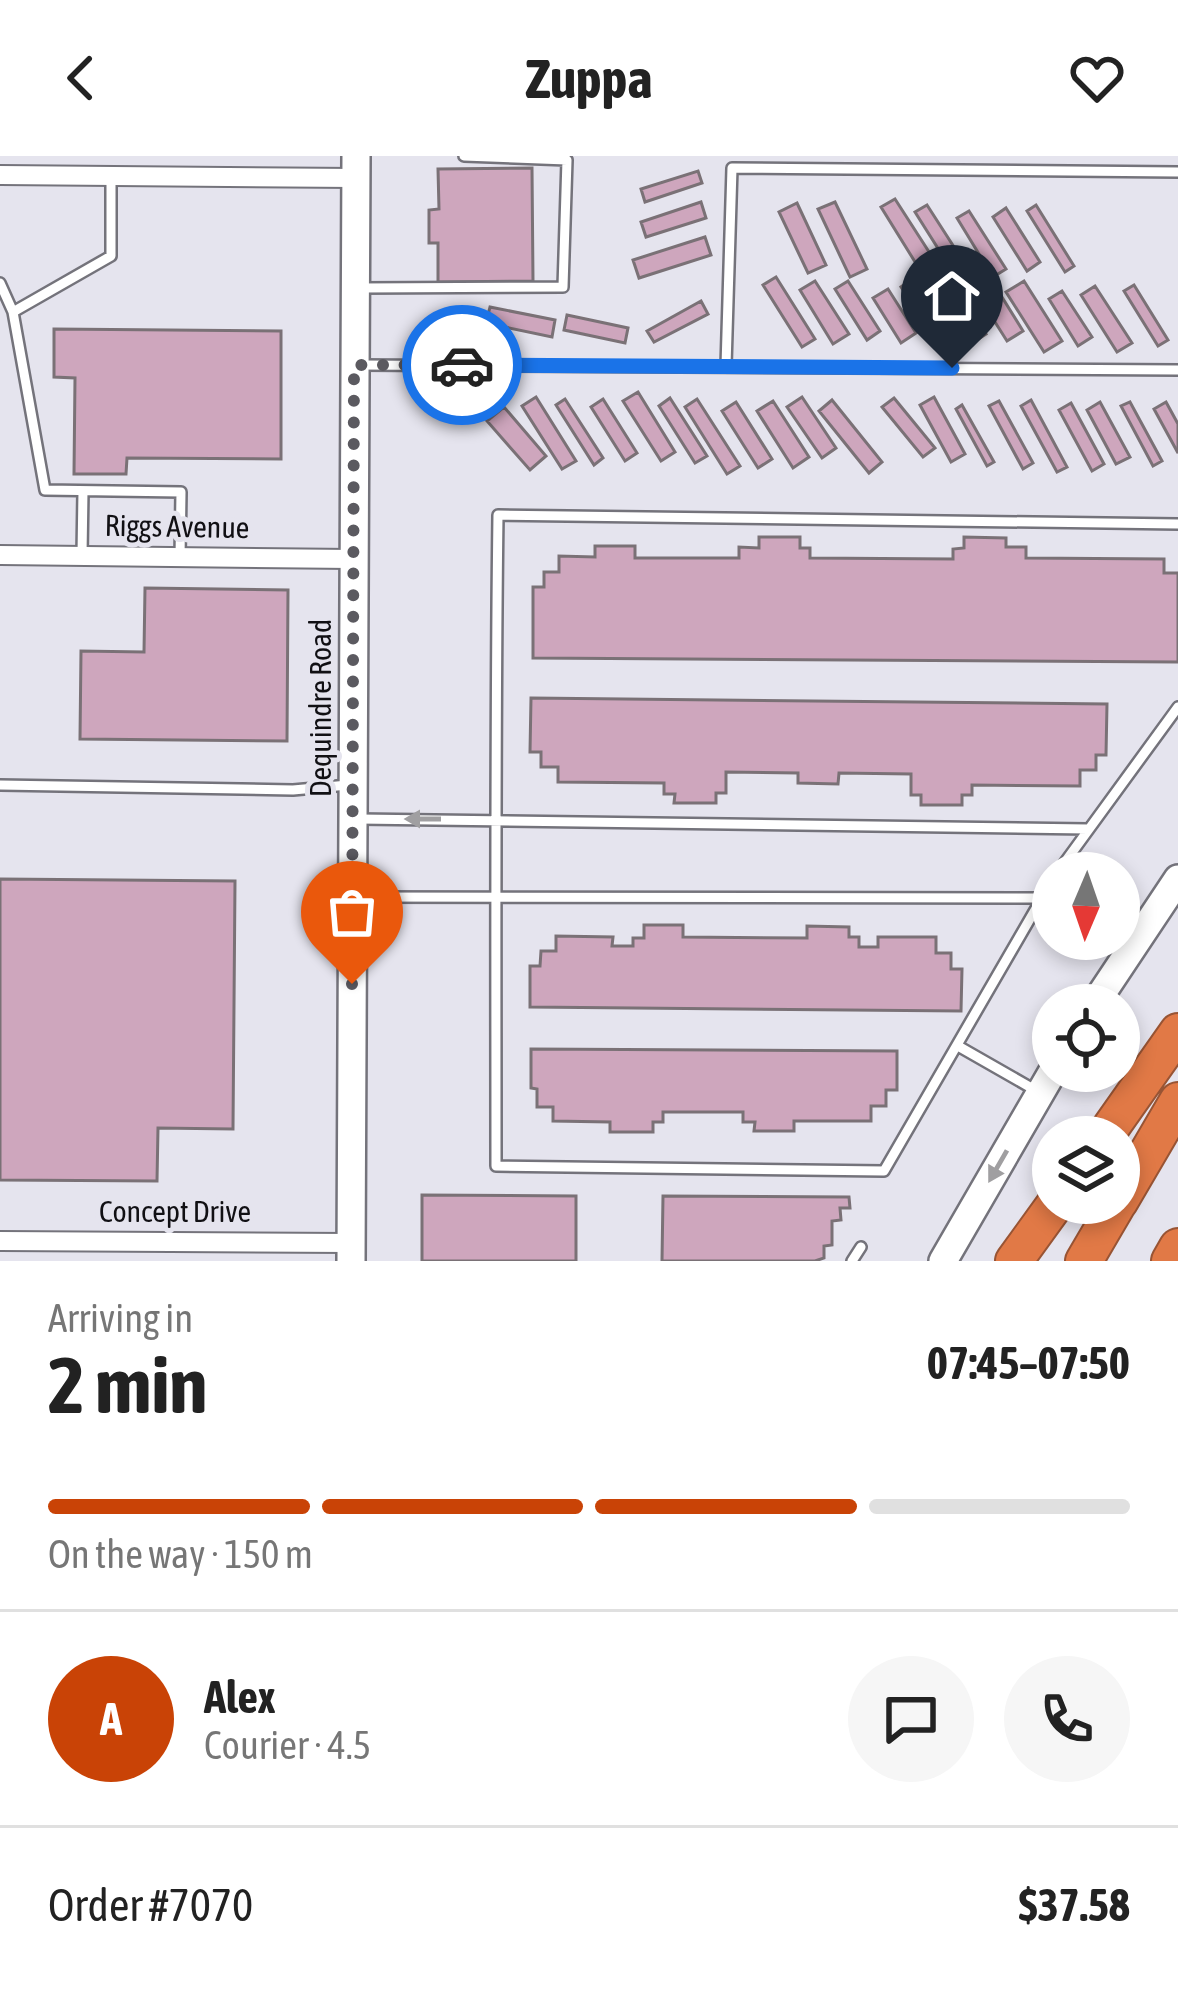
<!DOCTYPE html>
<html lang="en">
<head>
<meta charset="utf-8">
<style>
  :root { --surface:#fff; --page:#f6f6f6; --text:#222; --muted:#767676; --line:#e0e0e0; --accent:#c94306 }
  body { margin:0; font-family:"Asap Condensed",sans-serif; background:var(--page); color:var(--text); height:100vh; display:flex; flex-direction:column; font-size:45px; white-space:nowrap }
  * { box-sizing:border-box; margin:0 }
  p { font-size:39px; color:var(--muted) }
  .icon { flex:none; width:66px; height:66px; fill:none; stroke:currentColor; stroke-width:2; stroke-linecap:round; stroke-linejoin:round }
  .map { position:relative; height:1105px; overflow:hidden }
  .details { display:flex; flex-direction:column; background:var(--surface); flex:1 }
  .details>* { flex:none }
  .needle { width:78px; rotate:182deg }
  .controls { position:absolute; left:1032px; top:696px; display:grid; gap:24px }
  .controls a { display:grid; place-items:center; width:108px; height:108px; border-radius:50%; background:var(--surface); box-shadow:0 6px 18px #0003; font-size:60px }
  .pin { position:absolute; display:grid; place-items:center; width:102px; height:102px; color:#fff; margin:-123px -51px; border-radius:50% 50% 50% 0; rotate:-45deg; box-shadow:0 0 12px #0007 }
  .pin .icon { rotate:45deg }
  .courier { position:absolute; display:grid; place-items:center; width:120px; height:120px; margin:-60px; border:9px solid #1a73e8; border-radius:50%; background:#fff; color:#222; box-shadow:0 3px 15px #0007 }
  .head em { font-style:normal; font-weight:700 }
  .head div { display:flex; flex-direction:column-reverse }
  .head { display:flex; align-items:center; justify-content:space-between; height:204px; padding:0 48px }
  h1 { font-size:78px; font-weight:700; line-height:90px }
  .bar { display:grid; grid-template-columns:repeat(4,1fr); gap:18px 12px; align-content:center; height:144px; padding:0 48px }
  .bar i { height:15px; border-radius:9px; background:var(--line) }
  .bar .selected { background:var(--accent) }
  .bar p { grid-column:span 4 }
  .line { display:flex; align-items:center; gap:30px; padding:0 48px; border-top:3px solid var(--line) }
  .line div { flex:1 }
  .round { display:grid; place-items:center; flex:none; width:126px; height:126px; border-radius:63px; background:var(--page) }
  header { display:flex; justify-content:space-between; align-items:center; height:156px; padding:0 48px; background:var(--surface); font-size:54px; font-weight:700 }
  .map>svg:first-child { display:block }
  .building { fill:#cea6bd; stroke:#7a7176; stroke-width:3 }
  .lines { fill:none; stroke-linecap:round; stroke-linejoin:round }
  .service-casing { stroke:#74737b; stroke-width:14 }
  .minor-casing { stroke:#74737b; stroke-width:22 }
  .secondary-casing { stroke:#74737b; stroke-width:32 }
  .motorway-casing { stroke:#985434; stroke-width:40 }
  .service { stroke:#fff; stroke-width:9 }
  .minor { stroke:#fff; stroke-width:18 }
  .secondary { stroke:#fff; stroke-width:27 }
  .motorway { stroke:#e17946; stroke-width:36 }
  .oneway { fill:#a09fa1 }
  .done { stroke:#5b5a60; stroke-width:12; stroke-dasharray:0 21.6 }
  .route { stroke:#1a73e8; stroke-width:15 }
  .labels { text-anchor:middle; stroke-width:10; stroke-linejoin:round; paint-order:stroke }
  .street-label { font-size:30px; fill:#111014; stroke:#e5e4ee }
</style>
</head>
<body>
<header><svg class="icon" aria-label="back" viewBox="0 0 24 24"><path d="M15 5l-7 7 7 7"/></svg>Zuppa<svg class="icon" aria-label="heart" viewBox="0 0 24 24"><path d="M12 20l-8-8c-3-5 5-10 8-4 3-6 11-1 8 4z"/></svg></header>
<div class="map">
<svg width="1178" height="1105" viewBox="0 0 1178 1105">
  <rect width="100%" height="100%" fill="#e5e4ee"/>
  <path class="building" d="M532 12 533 125 438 126V87H429V54L439 53 438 13Z
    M698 15 702 27 645 46 641 33Z
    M895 43 940 113 925 122 881 51Z
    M701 46 706 62 646 81 641 66Z
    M835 46 867 113 850 121 818 53Z
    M797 47 826 109 808 117 779 56Z
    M927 49 963 105 951 113 915 56Z
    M1036 49 1074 110 1065 116 1027 55Z
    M1006 52 1040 106 1027 115 993 61Z
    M969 55 1006 113 993 121 957 62Z
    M705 81 711 99 639 122 633 104Z
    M776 121 815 183 802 191 763 129Z
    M915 121 955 185 941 193 901 131Z
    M952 124 986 178 971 188 937 133Z
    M815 125 849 178 833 188 800 134Z
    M848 125 880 175 867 184 835 133Z
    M992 125 1023 175 1007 185 976 136Z
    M1024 125 1062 185 1044 196 1006 136Z
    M1134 129 1168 184 1158 190 1124 135Z
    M1095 130 1132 187 1117 196 1081 139Z
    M888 133 916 177 901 187 873 142Z
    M1062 135 1092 181 1078 190 1049 143Z
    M701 145 708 158 654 186 647 175Z
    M490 151 555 164 552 181 486 167Z
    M567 159 628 172 625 187 564 174Z
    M54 173 281 175V303L127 302 126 318H74L75 222 54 221Z
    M638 236 675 296 661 305 623 245Z
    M536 241 576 305 562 313 522 250Z
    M802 241 836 292 822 302 787 251Z
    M934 241 965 298 951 306 920 249Z
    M670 242 707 300 695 307 659 250Z
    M894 242 935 292 923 301 882 251Z
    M565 243 603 302 594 309 556 249Z
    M603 243 637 297 625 305 591 251Z
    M697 243 740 310 727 318 685 251Z
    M832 244 882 306 869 317 819 255Z
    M1031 244 1067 311 1057 316 1021 250Z
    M773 245 809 301 793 312 757 255Z
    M999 245 1033 307 1023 313 989 250Z
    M736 246 772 303 758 312 722 255Z
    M1100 246 1130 301 1116 308 1087 254Z
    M1130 246 1162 305 1153 310 1121 250Z
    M1166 246 1178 268V297L1154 253Z
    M1071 247 1104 308 1092 315 1059 254Z
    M962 249 994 306 987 310 956 253Z
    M504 251 546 300 530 314 487 265Z
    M759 381H800V392H810V402L953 403V393L964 392V381L1006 382V391H1026V402L1164 403V417H1178V506L533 502V431H544V416H559V400L595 401V390H635V402H739V391L759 392Z
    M145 432 288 434 287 585 80 583 81 495 144 496Z
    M531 542 1107 548 1106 599H1096V614H1080V630L972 629V639H962V649H921V639H911V618L839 617 838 628 798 627V617L726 616V637H716V647H674L675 638H664V627L558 626V611H541V596H530Z
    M0 723 235 725 233 973 158 972 157 1025 0 1024Z
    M644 769H683V781L807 782V770L849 771V781H859V791H878V781H936V797H951V813H962L961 855 530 851V810H540L541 795H556V780L613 781 612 790H633V782H644Z
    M531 893 897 895V934H886V950H871V965H794V975H754L755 966H743V956H663V966H653V976H610V966L553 965V951H537V933L531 932Z
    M422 1039 576 1040V1105H422Z
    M663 1040 849 1041 850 1052H840L841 1064 832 1065V1089L824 1090V1102L815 1105H662Z"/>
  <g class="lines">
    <defs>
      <path id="service" d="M111 20V100L13 156 45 334 181 336 180 401
        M0 127 13 156
        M361 132 563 131 567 4 464 0
        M361 209 1178 214
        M726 210 732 12 1178 16
        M82 399 83 335
        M0 629 293 634 348 629
        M359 663 1088 673
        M1057 717 1178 551
        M1053 723 884 1015 496 1010C496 793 495 576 498 359L1178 368
        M358 741 1040 742
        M958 890 1035 934
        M852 1105 861 1091"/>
      <path id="minor" d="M0 19 355 22
        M0 399 352 403
        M0 1085 350 1087"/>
      <path id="secondary" d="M1094 849 1178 723
        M351 1105 356 0
        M943 1105 1053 915"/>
      <path id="motorway" d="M1104 981 1178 876
        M1119 1046 1178 945
        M1014 1105 1056 1047
        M1084 1105 1118 1047
        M1170 1105 1178 1091"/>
    </defs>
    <use href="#service" class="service-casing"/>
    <use href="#minor" class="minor-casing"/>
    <use href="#secondary" class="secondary-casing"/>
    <use href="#motorway" class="motorway-casing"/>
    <use href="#service" class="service"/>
    <use href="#minor" class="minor"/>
    <use href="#secondary" class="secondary"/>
    <use href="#motorway" class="motorway"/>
  </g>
  <defs><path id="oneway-solid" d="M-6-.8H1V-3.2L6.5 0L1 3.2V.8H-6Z" transform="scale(3)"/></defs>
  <g class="oneway">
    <use href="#oneway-solid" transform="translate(423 663) rotate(-180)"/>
    <use href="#oneway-solid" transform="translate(998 1010) rotate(120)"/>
  </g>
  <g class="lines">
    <path class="done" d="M352 828 354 209H462"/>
    <path class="route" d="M462 209 952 212"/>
  </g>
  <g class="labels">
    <g class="street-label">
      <text transform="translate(177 371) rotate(1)" y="10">Riggs Avenue</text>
      <text transform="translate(321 552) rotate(-90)" y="10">Dequindre Road</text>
      <text x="175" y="1066">Concept Drive</text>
    </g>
  </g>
</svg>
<div class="controls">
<a><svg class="needle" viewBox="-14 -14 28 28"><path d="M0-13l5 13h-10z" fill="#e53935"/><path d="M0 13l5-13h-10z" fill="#767676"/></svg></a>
<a><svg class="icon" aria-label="locate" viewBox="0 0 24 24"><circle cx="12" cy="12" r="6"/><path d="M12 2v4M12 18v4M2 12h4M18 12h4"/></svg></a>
<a><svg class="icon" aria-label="layers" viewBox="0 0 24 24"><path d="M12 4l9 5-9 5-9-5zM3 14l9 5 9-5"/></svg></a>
</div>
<div class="pin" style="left:352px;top:828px;background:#ea580c"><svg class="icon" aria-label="bag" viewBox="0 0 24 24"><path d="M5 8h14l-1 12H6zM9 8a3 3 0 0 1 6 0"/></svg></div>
<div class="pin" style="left:952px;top:212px;background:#1f2937"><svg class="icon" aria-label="home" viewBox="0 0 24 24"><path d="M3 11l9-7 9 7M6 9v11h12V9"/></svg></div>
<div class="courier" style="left:462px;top:209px"><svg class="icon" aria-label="car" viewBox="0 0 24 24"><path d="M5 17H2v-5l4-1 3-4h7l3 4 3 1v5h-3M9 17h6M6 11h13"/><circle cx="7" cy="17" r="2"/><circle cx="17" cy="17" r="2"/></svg></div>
</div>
<section class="details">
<div class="head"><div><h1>2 min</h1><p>Arriving in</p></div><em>07:45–07:50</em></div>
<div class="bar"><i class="selected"></i><i class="selected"></i><i class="selected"></i><i></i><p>On the way · 150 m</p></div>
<div class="line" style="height:216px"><b class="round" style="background:var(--accent);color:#fff">A</b><div><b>Alex</b><p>Courier · 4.5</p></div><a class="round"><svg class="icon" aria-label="chat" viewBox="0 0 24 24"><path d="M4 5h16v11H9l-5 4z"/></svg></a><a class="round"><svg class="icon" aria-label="phone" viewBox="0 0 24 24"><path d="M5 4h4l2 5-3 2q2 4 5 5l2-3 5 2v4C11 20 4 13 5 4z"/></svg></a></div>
<div class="line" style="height:156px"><div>Order #7070</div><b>$37.58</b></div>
</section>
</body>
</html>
